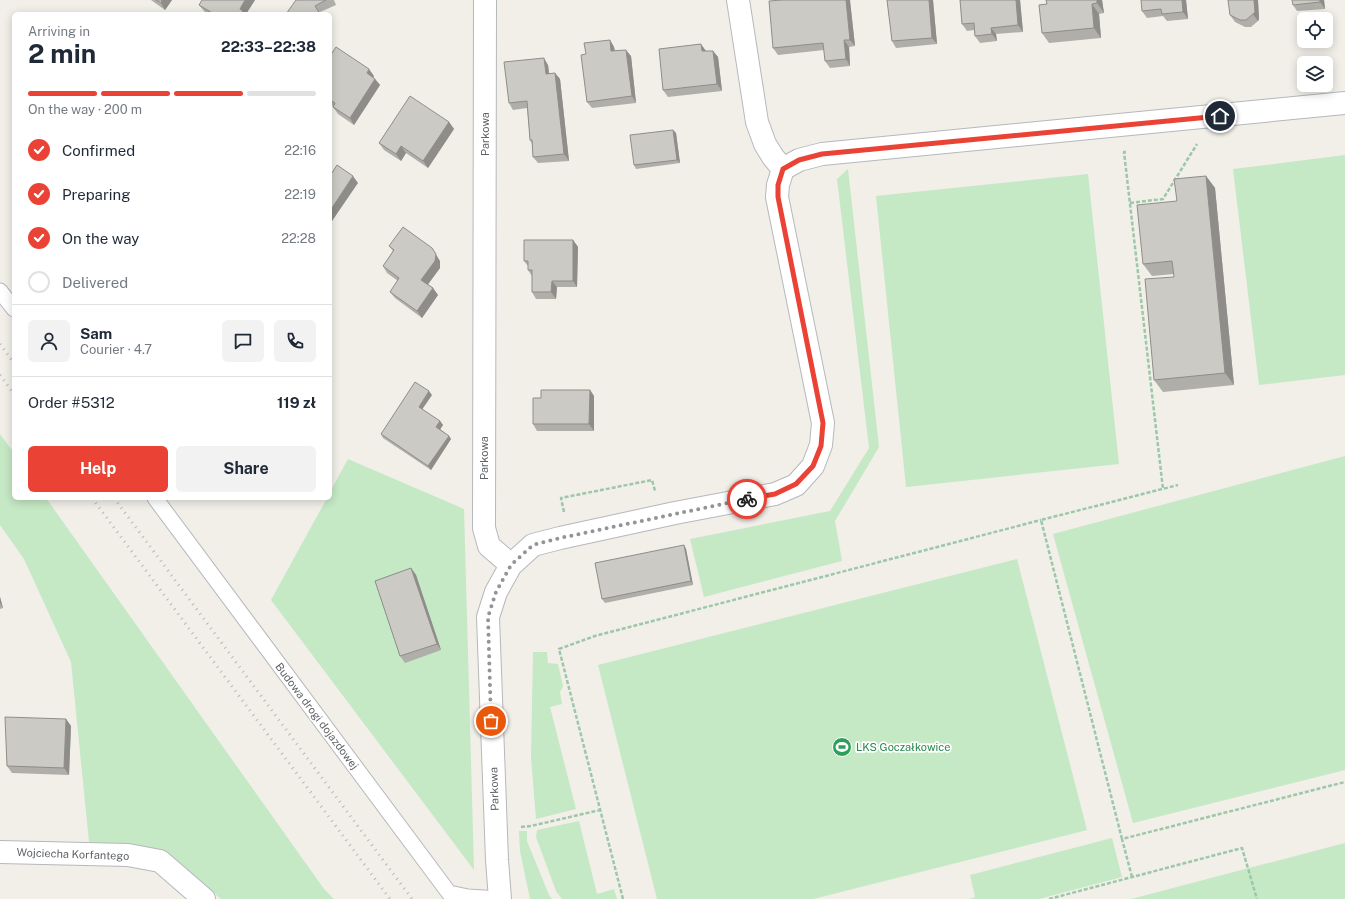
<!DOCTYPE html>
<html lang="en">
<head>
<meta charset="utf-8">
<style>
  :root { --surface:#fff; --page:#f2f2f3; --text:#1f2937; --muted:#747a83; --line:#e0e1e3; --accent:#ea4335 }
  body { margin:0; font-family:"Public Sans",sans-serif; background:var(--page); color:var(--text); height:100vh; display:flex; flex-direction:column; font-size:15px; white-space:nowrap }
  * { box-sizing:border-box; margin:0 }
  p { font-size:13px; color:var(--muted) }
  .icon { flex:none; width:22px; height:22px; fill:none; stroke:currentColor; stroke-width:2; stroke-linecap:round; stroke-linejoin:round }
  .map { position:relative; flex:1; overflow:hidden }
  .panel { position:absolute; left:12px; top:12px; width:320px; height:488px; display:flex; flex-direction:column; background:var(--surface); border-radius:6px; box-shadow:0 2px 10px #0003 }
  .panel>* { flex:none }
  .fabs { position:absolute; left:1297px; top:12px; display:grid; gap:8px }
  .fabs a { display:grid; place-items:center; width:36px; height:36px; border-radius:6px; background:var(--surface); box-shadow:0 2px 10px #0003; font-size:20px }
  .pin { position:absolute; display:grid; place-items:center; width:34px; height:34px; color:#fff; margin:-17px; border:2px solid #fff; border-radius:50%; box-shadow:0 1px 4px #0007 }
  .courier { position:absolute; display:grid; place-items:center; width:40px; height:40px; margin:-20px; border:3px solid #ea4335; border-radius:50%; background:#fff; color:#222; box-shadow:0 1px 5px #0007 }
  .head em { font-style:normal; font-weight:700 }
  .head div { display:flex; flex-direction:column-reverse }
  .head { display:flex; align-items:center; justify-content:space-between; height:68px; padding:0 16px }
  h1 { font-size:26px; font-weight:700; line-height:30px }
  .bar { display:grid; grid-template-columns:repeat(4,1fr); gap:6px 4px; align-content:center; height:48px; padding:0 16px }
  .bar i { height:5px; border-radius:3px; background:var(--line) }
  .bar .active { background:var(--accent) }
  .bar p { grid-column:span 4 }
  .line { display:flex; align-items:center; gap:10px; padding:0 16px; border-top:1px solid var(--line) }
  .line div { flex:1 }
  .round { display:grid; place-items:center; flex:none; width:42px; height:42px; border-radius:6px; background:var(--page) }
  ol { padding:0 16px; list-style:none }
  li { display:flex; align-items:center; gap:12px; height:44px }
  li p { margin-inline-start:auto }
  li .icon { padding:4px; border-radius:50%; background:var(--accent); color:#fff; stroke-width:4 }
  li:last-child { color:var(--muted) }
  li i { width:22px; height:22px; border:2px solid var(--line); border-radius:50% }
  .cta { display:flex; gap:8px; margin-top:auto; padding:8px 16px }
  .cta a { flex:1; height:46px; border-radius:6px; background:var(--accent); color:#fff; font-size:16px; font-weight:700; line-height:46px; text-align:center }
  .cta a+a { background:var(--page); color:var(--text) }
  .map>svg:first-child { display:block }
  .green { fill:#c5e8c5 }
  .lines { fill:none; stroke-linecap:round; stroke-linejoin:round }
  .service-casing { stroke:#b5b8bc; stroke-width:17 }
  .minor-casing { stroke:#b5b8bc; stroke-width:24 }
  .path { stroke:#9cc7a9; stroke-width:2.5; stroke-dasharray:4 2; stroke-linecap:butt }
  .service { stroke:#fff; stroke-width:15 }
  .minor { stroke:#fff; stroke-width:22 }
  .rail { stroke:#b6b7b8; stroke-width:3; stroke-dasharray:1 5; stroke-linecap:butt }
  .wall { fill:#afaea9 }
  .shaded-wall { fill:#8f8d8a }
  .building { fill:#cccac5; stroke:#8f8d8a }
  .done { stroke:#929495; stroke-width:4; stroke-dasharray:0 7.2 }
  .route { stroke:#ea4335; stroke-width:5 }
  .labels { text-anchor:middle; stroke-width:3.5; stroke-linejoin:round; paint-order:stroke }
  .street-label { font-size:11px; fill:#5f6368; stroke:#fff }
  .leisure-label { font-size:11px; fill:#27864d; stroke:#fff; text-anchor:start }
</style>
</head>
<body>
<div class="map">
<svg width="1345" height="899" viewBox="0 0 1345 899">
  <rect width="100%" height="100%" fill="#f1efe8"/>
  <path class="green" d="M1345 155V375L1259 385 1233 169Z
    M848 169 879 447 835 521 842 561 704 597 690 539 830 511 869 448 837 179Z
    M1088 174 1119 464 906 487 876 196Z
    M0 434 14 453V498H46L324 889 334 899H221L165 852 125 845 89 842 71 662 24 559 0 525Z
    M1345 456V770L1133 823 1053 534Z
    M348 459 464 509 474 870 271 600 327 498H330V492Z
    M1017 559 1087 830 813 899H657L598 665Z
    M533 652H547L548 663 558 664 563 686 560 692 562 704 550 707 576 809 536 819 531 757Z
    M579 821 597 894 614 889 617 899H562L556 891 536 837 537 830Z
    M519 831H527V841L549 895 552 899H530L520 851Z
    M1112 838 1122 877 1039 899H970L975 897 970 875Z
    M1345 843V899H1131Z"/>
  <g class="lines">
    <defs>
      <path id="service" d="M0 291 14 309
        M155 498 449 893 468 897 500 899"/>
      <path id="minor" d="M485 0 484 528 489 546 511 565
        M738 0 757 122 765 144 773 157 783 169
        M783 169 799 160 822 154 1345 103
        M0 852 128 855 160 861 204 899
        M500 899 497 860 488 617 496 592 511 565 533 545 560 538 675 513 775 494 796 485 813 466 821 445 823 423 777 197 778 185 783 169"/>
    </defs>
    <use href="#service" class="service-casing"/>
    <use href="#minor" class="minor-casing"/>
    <path class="path" d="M1126 152H1124L1163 489
      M1130 203 1163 199 1197 144
      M564 512 561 498 652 480 655 491
      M521 827 531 826 600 810
      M1122 839 1041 520 1178 485
      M1132 877 1122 839 1345 782
      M623 899 559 649 595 636 1041 520
      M1049 899 1242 848 1257 899"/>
    <use href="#service" class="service"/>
    <use href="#minor" class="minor"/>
    <path class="rail" d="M0 344 14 363
      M0 375 14 394
      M92 498 390 899
      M114 498 412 899"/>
  </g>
  <path class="wall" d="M151 0H172L165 10Z
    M202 0H255L246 14H208L204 11 199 5Z
    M296 0H334L336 5 320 12Z
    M782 0H850L855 46 849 47 850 66 830 68 825 61 824 50 778 55 773 48Z
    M887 0H933L937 44 896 48 892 41Z
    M960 0H1020L1023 32 996 34 997 41 980 43 975 36 974 30 967 31 962 24Z
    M1046 0H1102L1104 13 1099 14 1101 38 1049 43 1042 33 1047 4Z
    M1141 0H1186L1188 19 1167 21 1163 16 1147 18 1142 11Z
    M1228 0H1258L1259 19 1258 21 1251 27H1245L1235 22 1230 15Z
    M1324 0 1325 9 1297 11 1293 5Z
    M610 40 614 47 615 51 631 56 636 103 592 108 587 102 586 54Z
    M706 51H713L718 57 722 91 668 97 663 90Z
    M330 56 374 76 373 77 375 79 380 85 354 125 338 114 333 107V106L330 104Z
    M548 65 549 73H555L560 79 569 161 538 163 533 157 532 144 530 140 527 108 513 110 509 103Z
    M449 122 454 129 428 168 406 153 401 161 384 150 379 143Z
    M673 130 676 133 680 163 636 169 634 165Z
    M1206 176 1215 188 1234 385 1163 392 1154 380 1174 277V274L1152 276 1143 264 1177 201Z
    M573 240 578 247 577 287H557L556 299H536L532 292V276L528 270V266L524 261Z
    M389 246 440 261V268L428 284 433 288 438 295 422 318 395 298 390 292 398 281 387 273 383 266 393 251Z
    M590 390 594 396V431H537L533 424Z
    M432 395 422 409 440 421 443 425 440 429 449 436 451 439 431 470 383 438 381 434Z
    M684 545 686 549 693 585 605 603 602 599Z
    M411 568 416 575 441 650 405 663 400 656Z
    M0 597 3 608 0 609Z
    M66 719 71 726 69 775 12 773 7 766Z"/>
  <path class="shaded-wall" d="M162 0H172L165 10 161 3Z
    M245 0H255L246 14H241L240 9Z
    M846 0H850V1L855 46 850 40Z
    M929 0H933L937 44 932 38Z
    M1016 0H1020L1023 32 1018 25Z
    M1097 0H1102L1104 13 1097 3Z
    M1182 0H1186L1188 19 1183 12Z
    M1254 0H1258L1259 19 1258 21 1253 14Z
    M1320 0H1324L1325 9 1320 2Z
    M1092 4 1099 14 1101 38 1094 28Z
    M991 28 996 34 997 41 992 34Z
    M610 40 614 47 616 58 611 51Z
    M844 40 849 47 850 66 846 59Z
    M701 44 706 51H702Z
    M626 50 631 56 636 103 632 96Z
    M713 51 718 57 722 91 717 84Z
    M544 58 548 65 550 81 546 74Z
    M369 69 374 76 371 80 367 73Z
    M555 73 560 79 569 161 564 154Z
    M375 79 380 85 354 125 350 118Z
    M449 122 454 129 428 168 423 161Z
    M673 130 676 133 680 163 677 160Z
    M401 146 406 153 401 161 396 154Z
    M353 176 358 183 330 224V211Z
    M1206 176 1215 188 1234 385 1225 373Z
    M573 240 578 247 577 287 573 281Z
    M432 248 440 261V268L426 287 421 280Z
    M552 281 557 287 556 299 551 292Z
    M433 288 438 295 422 318 417 311Z
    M590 390 594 396V431L589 424Z
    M429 391 432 395 421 411 419 407Z
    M440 421 443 425 439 431 436 427Z
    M449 436 451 439 431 470 428 466Z
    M684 545 686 549 693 585 691 581Z
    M411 568 416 575 441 650 437 644Z
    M0 597 3 608 0 603Z
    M66 719 71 726 69 775 64 768Z"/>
  <path class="building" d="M156 0H162L161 3Z
    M202 0H245L240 9 243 11 241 14H214L199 5Z
    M296 0H326L315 6 320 14H286Z
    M782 0H846L850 40H844L846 59 825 61 823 43 773 48 769 1Z
    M887 0H929L932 38 892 41Z
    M960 0H1016L1018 25 991 28 992 34 975 36 974 23 962 24Z
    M1046 0H1097V3L1092 4 1094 28 1042 33 1039 5 1047 4Z
    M1141 0H1182L1183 12 1162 14 1161 9 1142 11Z
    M1228 0H1254L1255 12 1253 14 1246 20H1240L1230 15Z
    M1292 0H1320V2L1293 5Z
    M610 40 611 51 626 50 632 96 587 102 581 55 586 54 584 43Z
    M701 44 702 51H713L717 84 663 90 659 49Z
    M336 47 369 69 367 73 375 79 350 118 333 107 335 103 330 100V56Z
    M544 58 546 74 555 73 564 154 533 157 532 140H530L527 101 509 103 504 62Z
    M410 96 449 122 423 161 401 146 396 154 379 143Z
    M673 130 677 160 634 165 630 135Z
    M337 165 353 176 330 211V176Z
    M1206 176 1225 373 1154 380 1145 279 1174 277 1172 261 1143 264 1137 205 1177 201 1174 179Z
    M403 227 432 248 436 254 435 261 421 280 433 288 417 311 390 292 399 278 383 266 394 250 389 246Z
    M524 240H573V281H552L551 292H532V270H528V261H524Z
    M415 382 429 391 419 407 440 421 436 427 449 436 428 466 381 434Z
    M541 390H590L589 424H533V398H541Z
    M684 545 691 581 602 599 595 563Z
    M411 568 437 644 400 656 375 581Z
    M5 717 66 719 64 768 7 766Z"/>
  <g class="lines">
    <path class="done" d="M491 721 488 617 496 592 511 565 533 545 560 538 747 499"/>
    <path class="route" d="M747 499 775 494 796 484 813 466 821 446 823 423 778 197V185L783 169 799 160 822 154 1220 116"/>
  </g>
  <defs>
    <symbol id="stadium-disc" viewBox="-11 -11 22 22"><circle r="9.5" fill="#2e9e5b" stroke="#fff"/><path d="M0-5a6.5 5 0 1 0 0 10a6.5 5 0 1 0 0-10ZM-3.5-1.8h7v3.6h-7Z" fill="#fff"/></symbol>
  </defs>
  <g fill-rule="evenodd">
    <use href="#stadium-disc" x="831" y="736" width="22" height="22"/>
  </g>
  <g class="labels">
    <g class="street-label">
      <text transform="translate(485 134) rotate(-90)" y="4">Parkowa</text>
      <text transform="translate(484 458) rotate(-90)" y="4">Parkowa</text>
      <text transform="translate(317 716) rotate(53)" y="4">Budowa drogi dojazdowej</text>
      <text transform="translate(494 789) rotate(-92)" y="4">Parkowa</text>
      <text transform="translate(73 854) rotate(2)" y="4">Wojciecha Korfantego</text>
    </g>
    <g class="leisure-label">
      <text x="856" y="751">LKS Goczałkowice</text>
    </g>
  </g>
</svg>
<div class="fabs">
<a><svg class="icon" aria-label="locate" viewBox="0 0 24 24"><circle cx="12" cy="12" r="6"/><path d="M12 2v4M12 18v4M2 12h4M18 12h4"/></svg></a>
<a><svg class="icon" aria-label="layers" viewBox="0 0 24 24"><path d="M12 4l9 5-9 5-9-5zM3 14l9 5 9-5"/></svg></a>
</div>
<div class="pin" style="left:491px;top:721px;background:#ea580c"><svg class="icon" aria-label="bag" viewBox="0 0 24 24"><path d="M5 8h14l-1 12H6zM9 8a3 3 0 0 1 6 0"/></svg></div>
<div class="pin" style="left:1220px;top:116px;background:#1f2937"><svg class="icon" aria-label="home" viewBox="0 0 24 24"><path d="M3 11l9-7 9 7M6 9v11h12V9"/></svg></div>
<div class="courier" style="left:747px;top:499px"><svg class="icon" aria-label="bike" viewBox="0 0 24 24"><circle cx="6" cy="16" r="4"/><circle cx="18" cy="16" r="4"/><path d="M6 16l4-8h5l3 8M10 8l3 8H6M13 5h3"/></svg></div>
<section class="panel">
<div class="head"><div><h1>2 min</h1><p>Arriving in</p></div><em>22:33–22:38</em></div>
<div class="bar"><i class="active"></i><i class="active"></i><i class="active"></i><i></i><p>On the way · 200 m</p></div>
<ol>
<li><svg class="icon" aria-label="check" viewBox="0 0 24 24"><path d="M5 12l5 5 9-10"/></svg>Confirmed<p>22:16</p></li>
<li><svg class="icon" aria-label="check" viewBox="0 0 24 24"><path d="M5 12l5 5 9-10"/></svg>Preparing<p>22:19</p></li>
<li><svg class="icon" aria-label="check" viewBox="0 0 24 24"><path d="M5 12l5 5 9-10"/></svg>On the way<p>22:28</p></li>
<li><i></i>Delivered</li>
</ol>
<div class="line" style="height:72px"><a class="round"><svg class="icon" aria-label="person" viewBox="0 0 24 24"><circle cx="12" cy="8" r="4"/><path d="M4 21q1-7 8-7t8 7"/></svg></a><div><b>Sam</b><p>Courier · 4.7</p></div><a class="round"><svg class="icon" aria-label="chat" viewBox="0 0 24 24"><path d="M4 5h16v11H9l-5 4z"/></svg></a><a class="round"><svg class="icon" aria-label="phone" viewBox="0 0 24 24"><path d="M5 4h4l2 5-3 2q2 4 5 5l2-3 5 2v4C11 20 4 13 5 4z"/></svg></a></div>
<div class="line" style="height:52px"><div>Order #5312</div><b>119 zł</b></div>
<div class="cta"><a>Help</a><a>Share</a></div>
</section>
</div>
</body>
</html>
